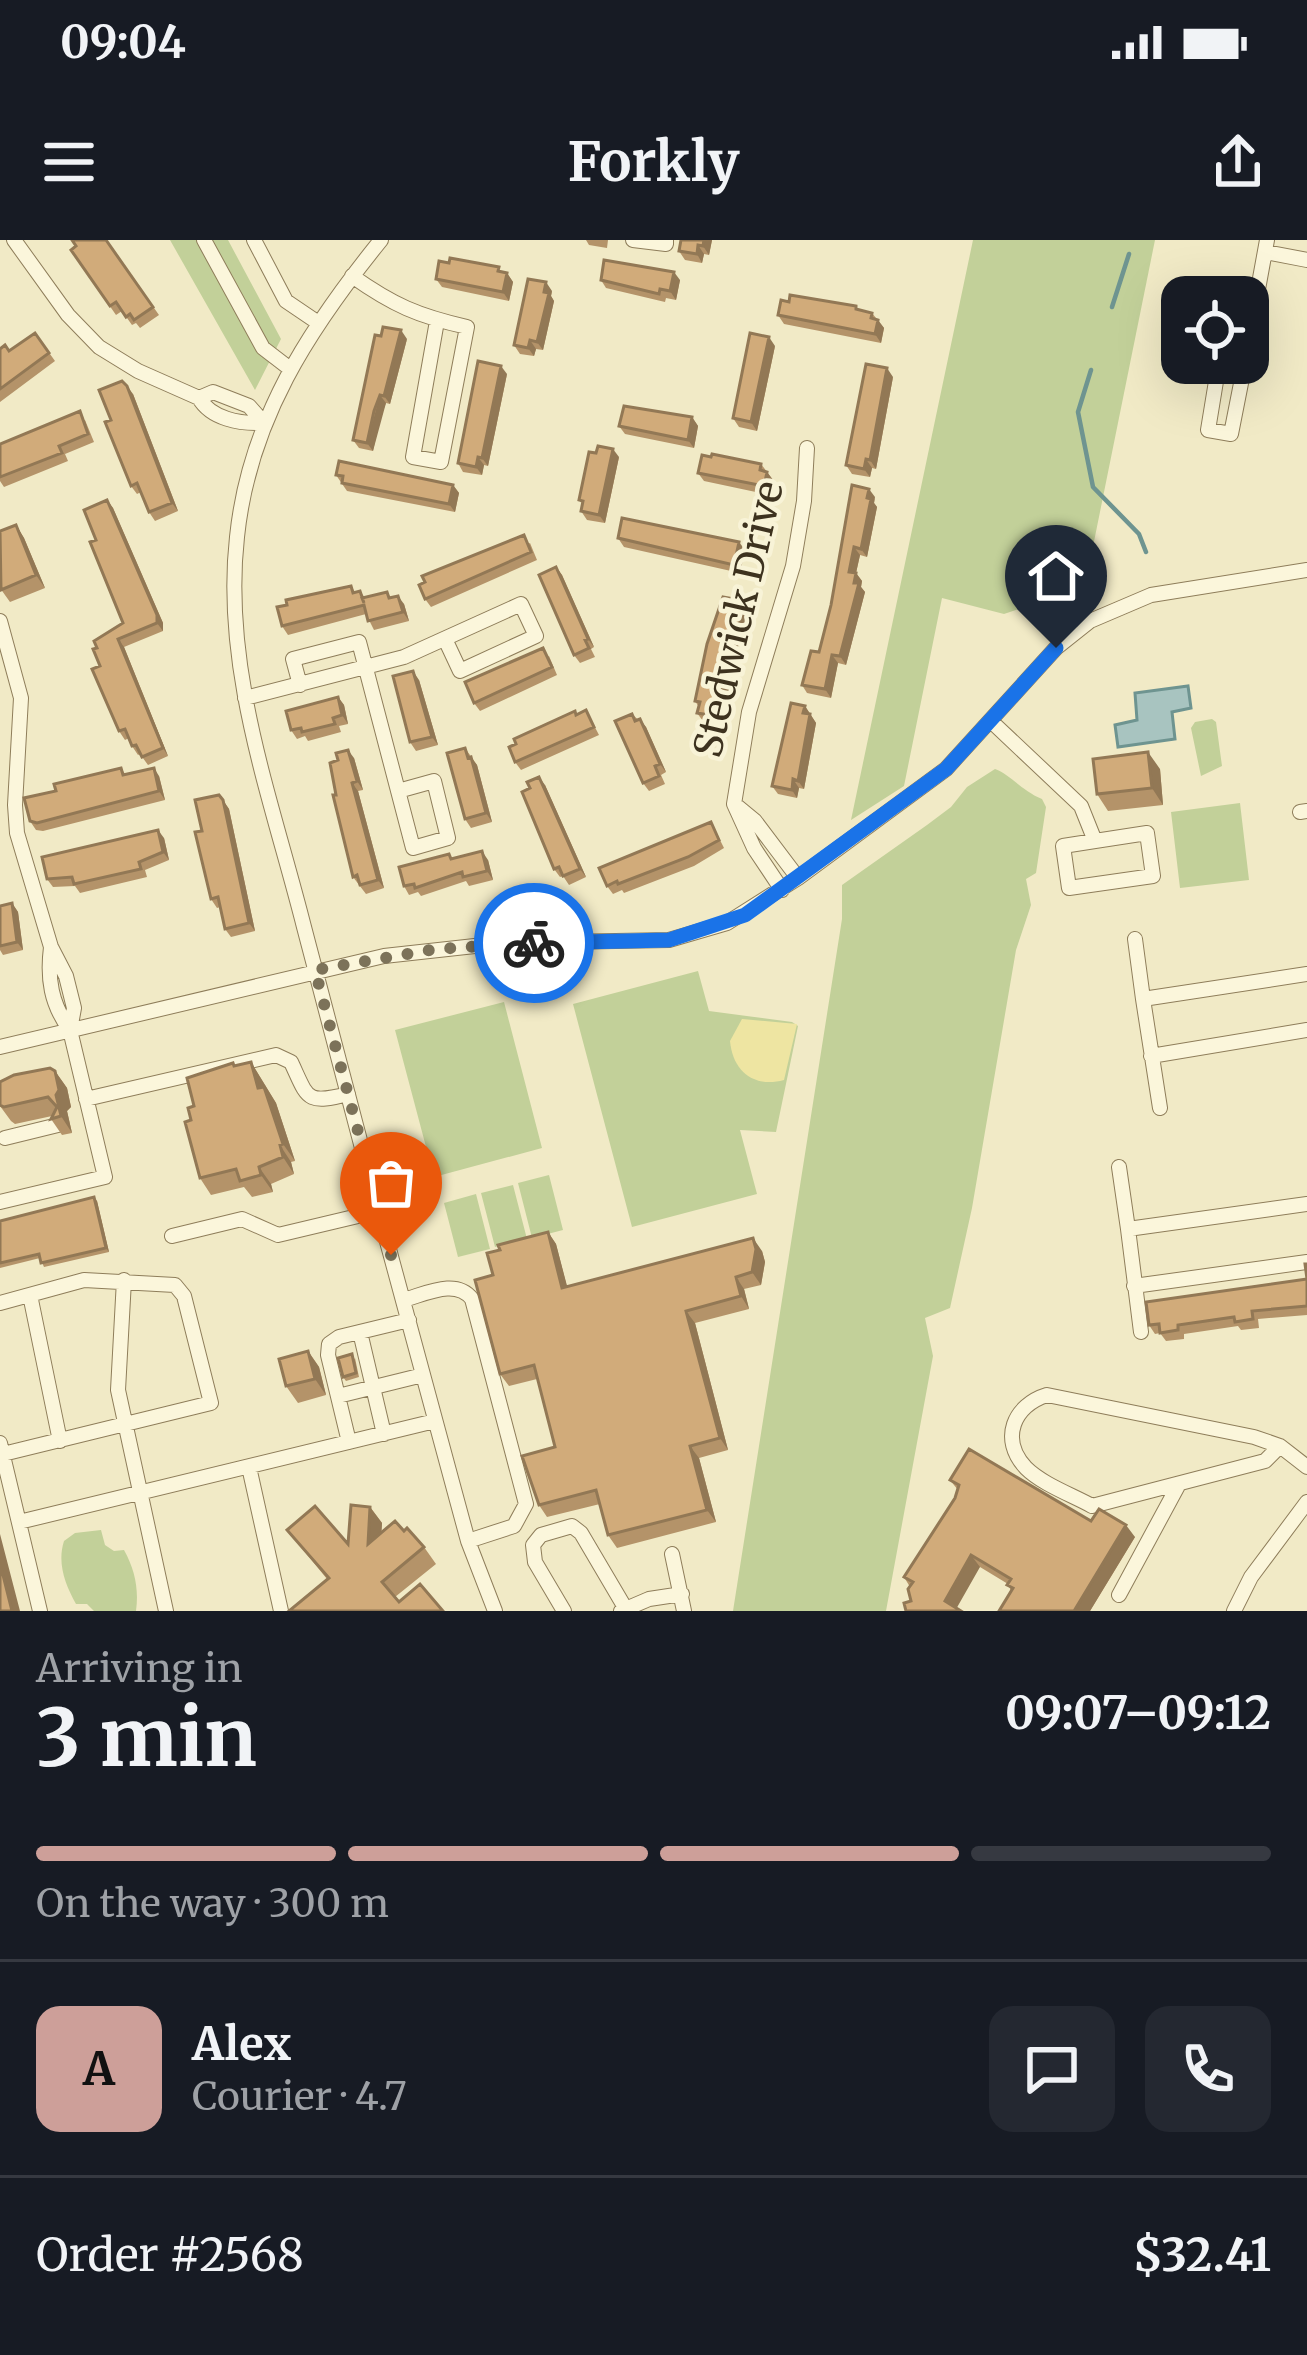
<!DOCTYPE html>
<html lang="en">
<head>
<meta charset="utf-8">
<style>
  :root { --surface:#171b24; --page:#242831; --text:#f1f3f6; --muted:#9ea1a6; --line:#363941; --accent:#cd9f99 }
  body { margin:0; font-family:Merriweather,serif; background:var(--page); color:var(--text); height:100vh; display:flex; flex-direction:column; font-size:45px; white-space:nowrap }
  * { box-sizing:border-box; margin:0 }
  p { font-size:39px; color:var(--muted) }
  .icon { flex:none; width:66px; height:66px; fill:none; stroke:currentColor; stroke-width:2; stroke-linecap:round; stroke-linejoin:round }
  .map { position:relative; height:1371px; overflow:hidden }
  .side { display:flex; flex-direction:column; background:var(--surface); flex:1 }
  .side>* { flex:none }
  .buttons { position:absolute; left:1161px; top:36px; display:grid; gap:24px }
  .buttons a { display:grid; place-items:center; width:108px; height:108px; border-radius:24px; background:var(--surface); box-shadow:0 12px 48px #0002; font-size:60px }
  .pin { position:absolute; display:grid; place-items:center; width:102px; height:102px; color:#fff; margin:-123px -51px; border-radius:50% 50% 50% 0; rotate:-45deg; box-shadow:0 0 12px #0007 }
  .pin .icon { rotate:45deg }
  .courier { position:absolute; display:grid; place-items:center; width:120px; height:120px; margin:-60px; border:9px solid #1a73e8; border-radius:50%; background:#fff; color:#222; box-shadow:0 3px 15px #0007 }
  .headline em { font-style:normal; font-weight:700 }
  .headline div { display:flex; flex-direction:column-reverse }
  .headline { display:flex; align-items:center; justify-content:space-between; height:204px; padding:0 36px }
  h1 { font-size:78px; font-weight:700; line-height:90px }
  .bar { display:grid; grid-template-columns:repeat(4,1fr); gap:18px 12px; align-content:center; height:144px; padding:0 36px }
  .bar i { height:15px; border-radius:9px; background:var(--line) }
  .bar .active { background:var(--accent) }
  .bar p { grid-column:span 4 }
  .line { display:flex; align-items:center; gap:30px; padding:0 36px; border-top:3px solid var(--line) }
  .line div { flex:1 }
  .round { display:grid; place-items:center; flex:none; width:126px; height:126px; border-radius:24px; background:var(--page) }
  .status { display:flex; justify-content:space-between; align-items:center; height:84px; padding:0 60px; background:var(--surface); direction:ltr }
  .status svg { height:33px; fill:currentColor }
  header { display:flex; justify-content:space-between; align-items:center; height:156px; padding:0 36px; background:var(--surface); font-size:54px; font-weight:700 }
  .map>svg:first-child { display:block }
  .green { fill:#c2d099 }
  .sand { fill:#eee5a2 }
  .water { fill:#a8c4c0; stroke:#6e9490; stroke-width:3 }
  .lines { fill:none; stroke-linecap:round; stroke-linejoin:round }
  .stream { stroke:#6e9490; stroke-width:4.5 }
  .minor-casing { stroke:#8e7d5a; stroke-width:16 }
  .minor { stroke:#fbf6db; stroke-width:14 }
  .wall { fill:#b49369 }
  .shaded-wall { fill:#927855 }
  .building { fill:#d1ab7a; stroke:#927855; stroke-width:3 }
  .done { stroke:#7c7259; stroke-width:12; stroke-dasharray:0 21.6 }
  .route { stroke:#1a73e8; stroke-width:15 }
  .labels { text-anchor:middle; stroke-width:9; stroke-linejoin:round; paint-order:stroke }
  .street-label { font-size:39px; fill:#3d321f; stroke:#f8f3d7 }
</style>
</head>
<body>
<div class="status"><b>09:04</b><svg viewBox="0 0 49 12"><path d="M0 12V9h3v3zM5 12V6h3v6zM10 12V3h3v9zM15 12V0h3v12zM26 1h20v11H26zM47 4h2v5h-2z"/></svg></div>
<header><svg class="icon" aria-label="menu" viewBox="0 0 24 24"><path d="M4 6h16M4 12h16M4 18h16"/></svg>Forkly<svg class="icon" aria-label="share" viewBox="0 0 24 24"><path d="M12 15V3M7 8l5-5 5 5M5 13v7h14v-7"/></svg></header>
<div class="map">
<svg width="1307" height="1371" viewBox="0 0 1307 1371">
  <rect width="100%" height="100%" fill="#f1eac6"/>
  <path class="green" d="M170 0H228L281 99 255 150Z
    M973 0H1155L1085 346 1004 374 942 358 904 546 851 580Z
    M1212 479 1216 482 1222 526 1201 536 1191 488 1195 482Z
    M995 529C1011 535 1021 550 1042 559L1046 567 1036 633 1026 639 1031 665 1016 710 972 968 950 1068 925 1078 933 1116 886 1371H733L842 679V645L927 585 951 567 967 547Z
    M1240 563 1249 640 1180 648 1171 572Z
    M698 731 709 771 792 782 798 786 776 892 740 890 757 954 632 987 573 764Z
    M504 762 542 908 434 937 395 790Z
    M549 935 563 990 532 998 518 943Z
    M513 945 527 999 495 1007 481 953Z
    M476 954 490 1009 458 1017 444 963Z
    M101 1290 105 1305 114 1311 124 1310C135 1330 139 1349 136 1371H94L87 1364H76C65 1344 57 1323 64 1301L75 1293Z"/>
  <path class="sand" d="M742 779 797 784 784 840C754 848 733 832 730 801Z"/>
  <path class="water" d="M1188 446 1191 468 1172 472 1175 499 1118 507 1115 485 1137 480 1135 453Z"/>
  <g class="lines">
    <path class="stream" d="M1112 67 1129 14
      M1091 130 1078 172 1093 247 1139 294 1146 312"/>
    <defs>
      <path id="minor" d="M14 0 68 75 99 107 138 131 199 158C211 179 240 184 264 183
        M204 0 263 108 289 128
        M254 0 286 61 317 82
        M381 0C309 89 249 180 237 297 222 430 272 560 304 687 357 892 412 1097 468 1301L495 1371
        M633 0 666 4V0
        M1265 12 1307 20
        M352 36C393 65 418 76 467 87L441 222 413 217 437 81
        M1248 104 1267 0
        M1219 123 1208 190 1231 194 1245 123
        M199 158 213 152 249 166 264 183
        M0 381 21 458 15 565 17 593 51 707 66 736 74 768 70 790
        M300 445 293 419 359 402 413 608 448 598 434 541 398 551
        M245 458 404 417 521 364 536 396 460 431 445 399
        M992 482 1081 566 1095 601 1063 606 1069 648 1153 636 1147 593 1095 601
        M738 567 755 581 798 638
        M1300 572 1307 571
        M782 650 754 608 734 564 749 472 793 326 804 261 807 208
        M1135 699 1143 759
        M0 807 384 716 502 703 669 700 727 683 798 638 946 529 1056 408 1090 381 1151 355 1307 330
        M1151 816 1307 790
        M86 859 276 815 291 822C308 858 305 865 348 854
        M1160 868 1143 759 1307 734
        M5 898 58 885
        M1119 927 1128 989
        M0 962 105 937 70 790C51 764 47 739 51 707
        M172 996 242 979 278 995 379 971
        M124 1040 118 1150 166 1371
        M1134 1046 1307 1022
        M30 1055 60 1201
        M403 1060C426 1054 456 1038 472 1059L526 1264 514 1286 468 1301
        M0 1063 84 1040 175 1045 184 1056 211 1163 3 1214
        M360 1092 384 1194
        M1141 1092 1128 989 1307 964
        M338 1156 423 1135
        M349 1202 328 1115 329 1104 339 1097 409 1080
        M0 1203 40 1371
        M1280 1206 1265 1221 1092 1266C1072 1255 1042 1244 1026 1228 999 1199 1014 1165 1047 1155L1254 1197 1280 1206 1307 1227
        M249 1227 281 1371
        M19 1282 435 1181
        M672 1314 684 1371
        M1119 1355 1179 1244
        M564 1371 535 1322 533 1305 541 1295 572 1286 581 1293 627 1371
        M621 1371 649 1359 682 1354
        M1234 1371 1251 1337 1307 1262"/>
    </defs>
    <use href="#minor" class="minor-casing"/>
    <use href="#minor" class="minor"/>
  </g>
  <path class="wall" d="M106 0 159 75 140 88 136 83 132 85 122 71 116 75 71 10Z
    M586 0H608L607 8 589 5Z
    M681 0H712L709 15 704 14 702 23 685 20 679 11Z
    M502 32 507 33 513 42 509 61 442 47 436 39Z
    M601 40H680L676 60 666 58 665 62 606 48Z
    M552 51 551 56 554 61 543 110 536 109 534 116 520 114 514 105Z
    M859 70 872 73 884 88 881 103 784 84 778 75Z
    M35 93 55 121 0 162V109L9 111Z
    M407 99 390 164 386 163 380 179 373 211 359 208 353 200Z
    M775 106 757 191 739 187 733 178Z
    M507 134 488 226 484 225 482 235 463 232 458 223Z
    M893 137 876 229 872 228 870 237 852 234 846 225Z
    M133 154 178 271 155 281 149 272 141 252 137 254 131 246 111 180Z
    M692 177 698 186 694 208 625 194 619 186Z
    M85 180 94 202 65 214 68 221 4 247 0 241V204Z
    M619 217 605 283 587 280 581 271 583 265 579 260Z
    M761 224 773 240 770 255 704 241 698 233Z
    M336 235 453 245 459 253 455 272 347 251Z
    M875 257 874 263 877 267 867 317 860 315 856 333 862 341 861 347 865 352 846 425 838 423 831 458 807 453 802 445 819 412 831 365Z
    M107 260 113 268 163 383V391L124 407 168 516 148 525 140 514 138 515 132 506 129 498 125 500 119 491 100 426 97 408 123 383 96 300Z
    M16 285 24 298 45 348 10 362 0 348Z
    M618 298 745 310 740 333 624 307Z
    M530 303 537 320 431 367 425 359Z
    M556 327 562 335 594 407 591 409 595 417 580 423 574 415Z
    M351 346 355 352 360 351 365 358 387 352 391 358 404 364 409 381 374 390 366 374 288 395 282 386Z
    M745 361 751 370 742 402H739L722 485 703 481 697 473 699 467 695 461Z
    M549 416 557 435 480 471 474 463Z
    M419 440 438 505 416 511 410 502Z
    M338 457 344 465 348 484 339 486 341 492 308 501 305 496 297 499 291 490Z
    M805 466 816 483 804 549 799 548 797 558 778 554 772 546Z
    M586 470 599 495 521 530 515 522 576 475Z
    M632 474 646 487 666 532 661 535 665 544 649 551 643 543Z
    M465 508 477 525 492 582 471 588 465 579Z
    M354 518 363 550 358 551 384 648 366 654 353 637 336 555Z
    M121 528 125 534 159 536 165 560 43 591 36 590 30 581 56 551Z
    M1160 529 1163 565 1108 571 1097 554Z
    M545 545 586 637 569 645 563 636 560 637 554 629 530 548Z
    M219 555 229 569 255 691 231 697 225 689 220 667 217 668 211 659 202 591Z
    M711 582 724 608 694 626 624 653 622 650 613 654 607 646Z
    M164 598 169 620 145 630 147 637 80 653 75 646 53 647 47 639Z
    M453 619 488 620 493 640 469 646 466 641 421 656 418 652 409 655 404 646Z
    M12 663 18 672 23 710 3 715 0 710V666Z
    M251 822 276 863 295 921 291 922 294 934 271 944 273 952 252 957 244 947 211 955 200 938 191 880 194 866 235 826Z
    M55 831 67 848 71 867 67 871 72 893 62 895 51 879 52 876 15 884 11 881 0 866Z
    M97 961 109 1012 44 1027 40 1018 0 1028V981Z
    M548 992 556 1004 567 1047 762 1011 765 1022 761 1045 744 1049 749 1069 695 1083 728 1210 699 1218 716 1282 617 1308 608 1295 600 1264 547 1277 539 1265 555 1207 537 1139 509 1146 500 1134 493 1035 500 1010Z
    M1307 1024V1075L1258 1079 1259 1088 1241 1090 1238 1086 1184 1094V1099L1166 1101 1160 1093 1155 1094 1149 1085 1307 1039Z
    M308 1111 319 1127 326 1155 298 1163 286 1146Z
    M355 1118 359 1137 346 1141 343 1137Z
    M950 1240 1091 1281 1135 1297 1090 1371H999L1011 1351 1008 1344 980 1327 911 1361 910 1347 904 1337 955 1258 958 1250Z
    M370 1267 382 1283 381 1293 404 1291 424 1307 436 1324 395 1357 399 1362 443 1371H289L327 1339 287 1290 348 1304Z"/>
  <path class="shaded-wall" d="M704 0H712L709 15 703 6Z
    M698 5 704 14 702 23 697 14Z
    M674 32 680 40 676 60 670 51Z
    M507 33 513 42 509 61 503 52Z
    M546 42 552 51 551 56 554 61 543 110 537 102Z
    M878 80 884 88 881 103 875 94Z
    M401 90 407 99 390 164 384 156Z
    M769 97 775 106 757 191 751 182Z
    M530 100 536 109 534 116 528 108Z
    M501 126 507 134 488 226 482 218Z
    M887 128 893 137 876 229 870 220Z
    M127 146 133 154 178 271 172 263Z
    M380 155 386 163 373 211 367 203Z
    M692 177 698 186 694 208 688 200Z
    M613 209 619 217 605 283 599 275Z
    M478 217 484 225 482 235 476 227Z
    M866 219 872 228 870 237 864 229Z
    M767 232 773 240 770 255 764 246Z
    M453 245 459 253 455 272 449 264Z
    M869 249 875 257 874 263 877 267 867 317 861 309Z
    M107 260 113 268 163 383V391L157 383Z
    M16 285 24 298 45 348 36 335Z
    M739 302 745 310 740 333 734 325Z
    M854 307 860 315 856 333 862 341 861 347 865 352 846 425 840 416 849 332Z
    M556 327 562 335 594 407 588 399Z
    M398 356 404 364 409 381 403 372Z
    M745 361 751 370 742 402 736 394Z
    M733 393 739 402 722 485 716 476Z
    M118 399 124 407 168 516 163 508Z
    M832 415 838 423 831 458 825 449Z
    M413 431 419 440 438 505 432 497Z
    M338 457 344 465 348 484 342 475Z
    M805 466 816 483 804 549 798 541Z
    M640 479 646 487 666 532 660 524Z
    M348 510 354 518 363 550 357 541Z
    M1148 512 1160 529 1163 565 1152 548Z
    M471 517 477 525 492 582 486 573Z
    M154 528 159 536 165 560 159 551Z
    M539 537 545 545 586 637 580 629Z
    M793 539 799 548 797 558 792 550Z
    M352 543 358 551 384 648 378 640Z
    M223 560 229 569 255 691 249 683Z
    M158 590 164 598 169 620 163 612Z
    M482 611 488 620 493 640 487 631Z
    M12 663 18 672 23 710 17 702Z
    M251 822 276 863 295 921 283 904 258 848Z
    M55 831 67 848 71 867 67 871 72 893 61 876 56 855Z
    M280 905 291 922 294 934 283 917Z
    M259 927 271 944 273 952 261 935Z
    M94 957 97 961 109 1012 106 1008Z
    M548 992 556 1004 571 1061 562 1048Z
    M753 998 762 1011 765 1022 761 1045 752 1032Z
    M736 1037 744 1049 749 1069 741 1056Z
    M686 1071 695 1083 728 1210 720 1198Z
    M308 1111 319 1127 326 1155 315 1139Z
    M690 1206 699 1218 716 1282 707 1270Z
    M370 1267 382 1283 380 1321 368 1304Z
    M1126 1285 1135 1297 1090 1371H1074Z
    M0 1294 20 1371H12L0 1323Z
    M971 1315 980 1327 955 1371 945 1361Z"/>
  <path class="building" d="M72 0H106L153 67 134 80 130 74 126 77 116 62 110 66 71 10 76 6Z
    M681 0H704L703 6 698 5 697 14 679 11Z
    M450 18 499 27 498 31 507 33 503 52 436 39 439 21 449 23Z
    M604 20 674 32 670 51 660 49 659 54 601 40Z
    M528 39 546 42 544 52 549 53 537 102 530 100 528 108 514 105Z
    M790 55 856 66V69L872 73 871 78 878 80 875 94 778 75 781 60 789 62Z
    M383 87 401 90 384 156 380 155 374 171 367 203 353 200 375 95 381 96Z
    M35 93 49 113 0 149V109L5 105 9 111Z
    M750 93 769 97 751 182 733 178Z
    M478 121 501 126 482 218 478 217 476 227 458 223Z
    M866 124 887 128 870 220 866 219 864 229 846 225Z
    M122 141 127 146 172 263 149 272 137 243 131 246 105 182 111 180 99 150Z
    M624 166 692 177 688 200 619 186Z
    M80 171 88 194 59 206 62 213 0 237V204Z
    M598 206 613 209 599 275 581 271 583 261 579 260 589 212 596 213Z
    M712 214 761 224 760 230 767 232 764 246 698 233 702 215 711 217Z
    M339 221 453 245 449 264 342 243 343 236 336 235Z
    M852 245 869 249 867 258 871 259 861 309 854 307 849 332 856 333 854 343H859L840 416 832 415 825 449 802 445 811 411 819 412 831 365Z
    M107 260 157 375V383L118 399 163 508 142 517 136 505 132 506 125 489 119 491 92 429 100 426 93 409 97 408 94 401 123 383 90 302 96 300 84 270Z
    M622 278 739 302 734 325 618 298Z
    M16 285 36 335 1 350 0 291Z
    M524 295 531 312 425 359 419 345 425 342 422 336Z
    M556 327 588 399 585 400 589 408 574 415 539 335Z
    M351 346 353 353 360 351 364 363 362 358 387 352 389 358 398 356 403 372 368 381 364 365 282 386 277 367 287 365 286 360Z
    M723 357 745 361 736 394 733 393 716 476 697 473 700 462 695 461 707 404Z
    M543 408 552 427 474 463 465 442Z
    M413 431 432 497 410 502 393 436Z
    M338 457 342 475 333 478 335 484 302 492 301 488 291 490 286 471Z
    M791 463 805 466 803 473 810 474 798 541 793 539 792 550 772 546Z
    M586 470 594 487 515 522 509 507 516 504 514 499 575 471 576 475Z
    M632 474 635 481 640 479 660 524 655 526 659 536 643 543 615 481Z
    M465 508 468 518 471 517 486 573 465 579 447 513Z
    M348 510 357 541 352 543 378 640 360 645 357 635 353 637 333 555H336L330 523 338 520 336 513Z
    M1148 512 1152 548 1097 554 1093 519Z
    M121 528 123 535 154 528 159 551 37 583 30 581 24 558 56 551 54 544Z
    M539 537 580 629 563 636 559 627 554 629 522 552 530 548 527 542Z
    M219 555 223 560 249 683 225 689 218 657 211 659 195 592 202 591 195 560Z
    M711 582 719 600 688 617 618 644 617 641 607 646 599 628Z
    M158 590 163 612 139 622 141 629 74 644 72 637 47 639 42 617Z
    M482 611 487 631 463 637 462 632 415 648 414 644 404 646 399 627 449 614 451 619Z
    M12 663 17 702 0 706V666Z
    M251 822 258 848 264 847 283 904 280 905 283 917 259 927 261 935 240 941 236 929 200 938 185 882 191 880 188 868 194 866 187 838 233 823 234 826Z
    M50 828 55 831 59 850 56 855 61 876 51 879 57 867 48 857 4 867 0 865V842L14 835Z
    M94 957 106 1008 41 1023 39 1014 0 1023V981Z
    M548 992 562 1048 753 998 756 1009 752 1032 736 1037 741 1056 686 1071 720 1198 690 1206 707 1270 608 1295 596 1250 539 1265 522 1216 555 1207 534 1125 500 1134 475 1040 493 1035 487 1013 500 1010 498 1005Z
    M1305 1024H1307V1066L1252 1071 1253 1079 1235 1082 1234 1077 1178 1085V1090L1160 1093 1159 1084 1149 1085 1146 1062 1307 1039Z
    M308 1111 315 1139 286 1146 279 1119Z
    M352 1114 356 1133 343 1137 338 1118Z
    M969 1209 1091 1281 1099 1269 1126 1285 1074 1371H999L1013 1348 1007 1345 1011 1339 971 1315 945 1361 961 1371H906L904 1363 911 1361 908 1349 913 1342 904 1337 955 1258 959 1245 950 1240Z
    M351 1265 370 1267 368 1304 395 1281 404 1291 407 1288 424 1307 382 1342 399 1362 420 1344 443 1371H289L329 1338 287 1290 315 1266 348 1304Z
    M0 1323 12 1371H0Z"/>
  <g class="lines">
    <path class="done" d="M391 1015 315 730 436 709 534 703"/>
    <path class="route" d="M534 703 669 700 745 675 946 529 1056 408"/>
  </g>
  <g class="labels">
    <g class="street-label">
      <text transform="translate(738 379) rotate(-77)" y="14">Stedwick Drive</text>
    </g>
  </g>
</svg>
<div class="buttons">
<a><svg class="icon" aria-label="locate" viewBox="0 0 24 24"><circle cx="12" cy="12" r="6"/><path d="M12 2v4M12 18v4M2 12h4M18 12h4"/></svg></a>
</div>
<div class="pin" style="left:391px;top:1015px;background:#ea580c"><svg class="icon" aria-label="bag" viewBox="0 0 24 24"><path d="M5 8h14l-1 12H6zM9 8a3 3 0 0 1 6 0"/></svg></div>
<div class="pin" style="left:1056px;top:408px;background:#1f2937"><svg class="icon" aria-label="home" viewBox="0 0 24 24"><path d="M3 11l9-7 9 7M6 9v11h12V9"/></svg></div>
<div class="courier" style="left:534px;top:703px"><svg class="icon" aria-label="bike" viewBox="0 0 24 24"><circle cx="6" cy="16" r="4"/><circle cx="18" cy="16" r="4"/><path d="M6 16l4-8h5l3 8M10 8l3 8H6M13 5h3"/></svg></div>
</div>
<section class="side">
<div class="headline"><div><h1>3 min</h1><p>Arriving in</p></div><em>09:07–09:12</em></div>
<div class="bar"><i class="active"></i><i class="active"></i><i class="active"></i><i></i><p>On the way · 300 m</p></div>
<div class="line" style="height:216px"><b class="round" style="background:var(--accent);color:#111">A</b><div><b>Alex</b><p>Courier · 4.7</p></div><a class="round"><svg class="icon" aria-label="chat" viewBox="0 0 24 24"><path d="M4 5h16v11H9l-5 4z"/></svg></a><a class="round"><svg class="icon" aria-label="phone" viewBox="0 0 24 24"><path d="M5 4h4l2 5-3 2q2 4 5 5l2-3 5 2v4C11 20 4 13 5 4z"/></svg></a></div>
<div class="line" style="height:156px"><div>Order #2568</div><b>$32.41</b></div>
</section>
</body>
</html>
